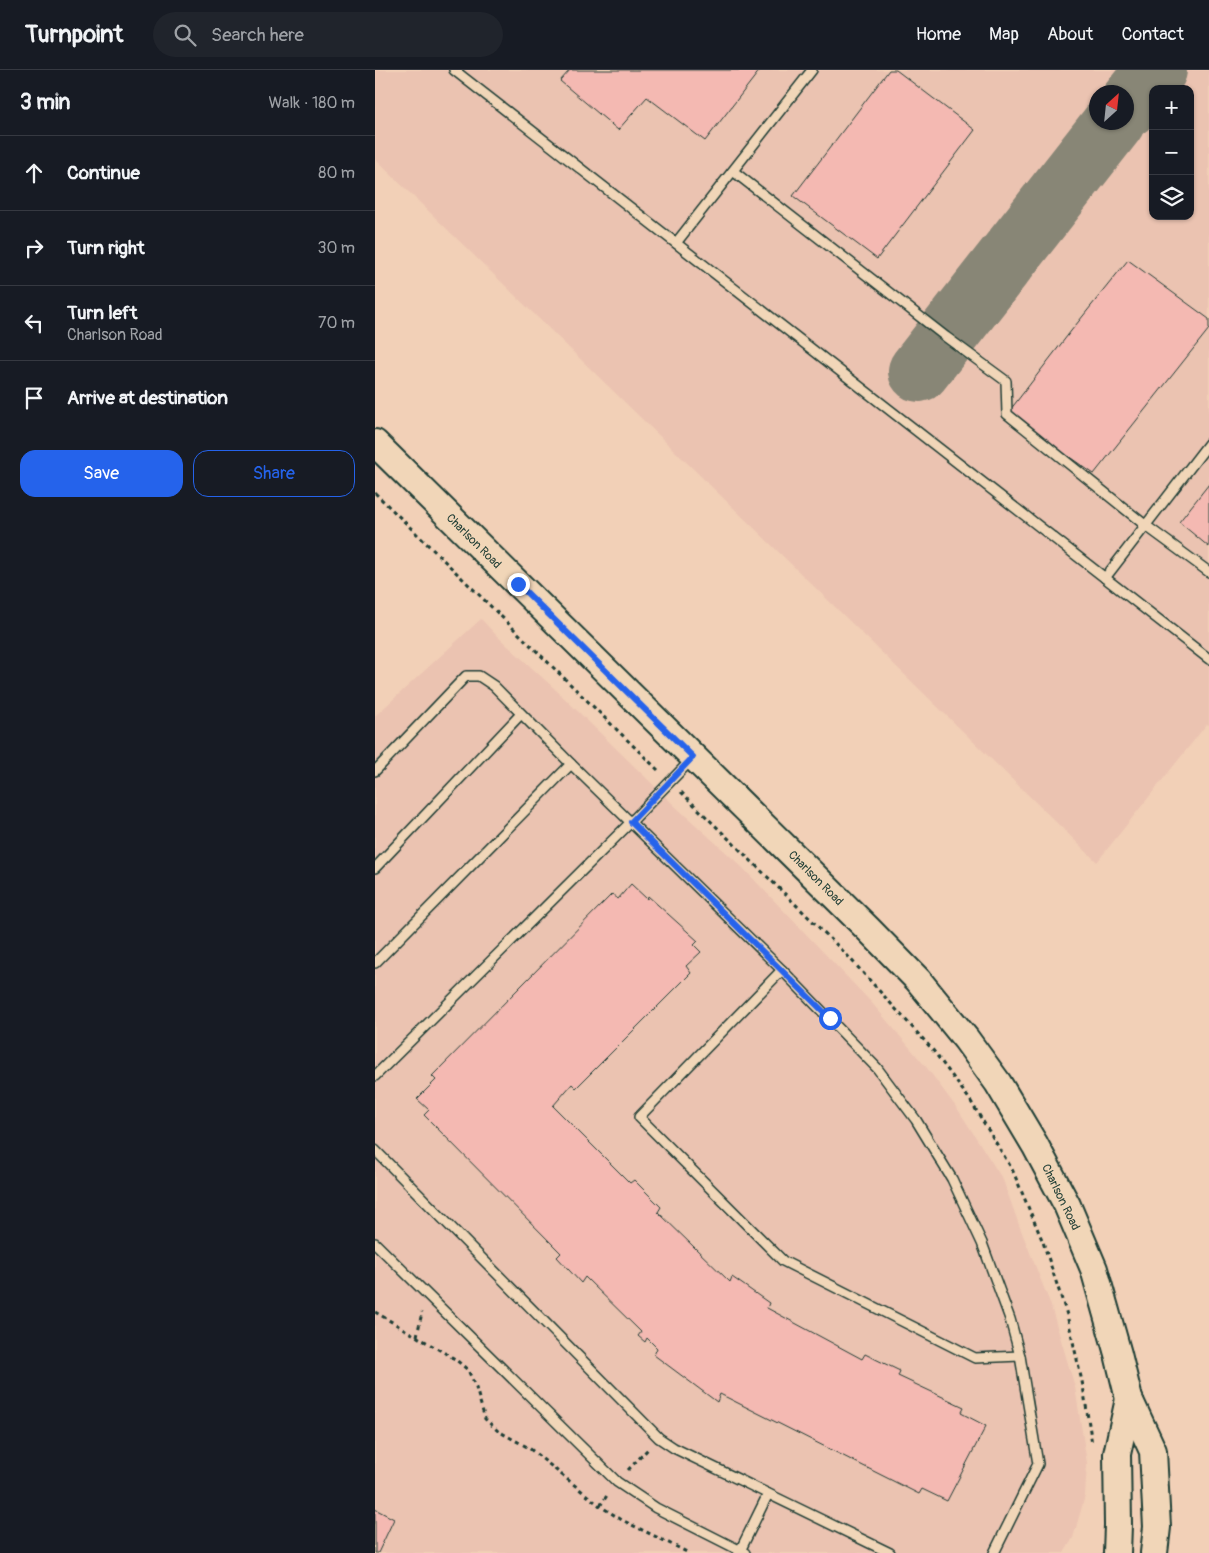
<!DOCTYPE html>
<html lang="en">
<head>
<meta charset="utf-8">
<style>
	:root { --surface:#171b24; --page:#20242c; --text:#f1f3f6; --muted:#9ea1a6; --line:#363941; --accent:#2563eb }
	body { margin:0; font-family:Pangolin,sans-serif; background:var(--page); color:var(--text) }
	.controls { position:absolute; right:15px; top:15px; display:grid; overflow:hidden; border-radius:10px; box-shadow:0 1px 4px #0004 }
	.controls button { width:45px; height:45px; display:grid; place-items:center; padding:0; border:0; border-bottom:1px solid var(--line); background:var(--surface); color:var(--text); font:25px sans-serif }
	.compass { position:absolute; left:714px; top:15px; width:45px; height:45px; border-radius:50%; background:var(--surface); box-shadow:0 1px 4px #0004; rotate:27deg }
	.stop { position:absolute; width:15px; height:15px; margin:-11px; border:4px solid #2563eb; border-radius:50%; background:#fff }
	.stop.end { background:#2563eb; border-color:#fff; box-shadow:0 1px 5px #0008 }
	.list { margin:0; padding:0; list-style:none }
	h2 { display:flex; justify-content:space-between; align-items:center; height:65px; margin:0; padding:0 20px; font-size:21px }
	h2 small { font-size:16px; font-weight:400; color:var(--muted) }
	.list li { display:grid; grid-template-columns:32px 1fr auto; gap:15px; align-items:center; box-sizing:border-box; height:75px; padding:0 20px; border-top:1px solid var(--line) }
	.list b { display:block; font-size:19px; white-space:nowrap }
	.list p { margin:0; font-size:16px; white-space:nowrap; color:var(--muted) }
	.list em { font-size:16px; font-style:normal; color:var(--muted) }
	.actions { display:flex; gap:10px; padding:15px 20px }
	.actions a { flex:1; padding:11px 0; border:1px solid var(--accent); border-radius:15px; text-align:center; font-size:18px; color:var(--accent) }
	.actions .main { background:var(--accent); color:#fff }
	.icon { flex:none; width:28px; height:28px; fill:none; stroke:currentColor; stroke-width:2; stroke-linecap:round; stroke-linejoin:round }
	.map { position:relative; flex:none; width:834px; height:1483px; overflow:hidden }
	header { display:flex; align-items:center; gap:30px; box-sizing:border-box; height:70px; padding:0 25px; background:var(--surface); border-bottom:1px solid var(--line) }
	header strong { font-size:24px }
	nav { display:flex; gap:28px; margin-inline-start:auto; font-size:18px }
	.search { width:350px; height:45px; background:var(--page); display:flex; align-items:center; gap:12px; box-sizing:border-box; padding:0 18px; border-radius:28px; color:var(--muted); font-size:19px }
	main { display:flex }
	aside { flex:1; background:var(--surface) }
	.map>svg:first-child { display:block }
	.built { fill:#ebc3b1; fill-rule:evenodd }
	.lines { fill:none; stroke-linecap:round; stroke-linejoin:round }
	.taxiway { stroke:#888676; stroke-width:62 }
	.building { fill:#f4b9b2; stroke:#1f3d34 }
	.lane-casing { stroke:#1f3d34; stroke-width:12 }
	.secondary-casing { stroke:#1f3d34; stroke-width:30 }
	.path { stroke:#1f3d34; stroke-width:3; stroke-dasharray:4 4; stroke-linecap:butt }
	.lane { stroke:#f1d6b8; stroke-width:9 }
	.secondary { stroke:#f1d6b8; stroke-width:26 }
	.route { stroke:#2563eb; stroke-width:6 }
	.labels { text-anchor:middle; stroke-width:5; stroke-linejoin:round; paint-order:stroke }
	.street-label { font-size:12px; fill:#1f3d34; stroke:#f1d6b8 }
</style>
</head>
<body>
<header>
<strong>Turnpoint</strong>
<div class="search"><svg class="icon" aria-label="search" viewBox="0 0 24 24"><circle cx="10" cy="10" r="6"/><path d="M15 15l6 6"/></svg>Search here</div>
<nav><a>Home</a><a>Map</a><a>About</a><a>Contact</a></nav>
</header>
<main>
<aside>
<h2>3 min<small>Walk · 180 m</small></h2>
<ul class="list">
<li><svg class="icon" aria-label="ahead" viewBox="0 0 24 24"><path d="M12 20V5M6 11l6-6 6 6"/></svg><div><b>Continue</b></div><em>80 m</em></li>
<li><svg class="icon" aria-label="right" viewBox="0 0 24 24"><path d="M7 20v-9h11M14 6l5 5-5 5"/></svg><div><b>Turn right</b></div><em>30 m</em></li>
<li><svg class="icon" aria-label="left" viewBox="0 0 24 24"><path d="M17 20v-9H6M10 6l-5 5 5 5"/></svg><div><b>Turn left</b><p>Charlson Road</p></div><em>70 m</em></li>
<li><svg class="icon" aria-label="arrive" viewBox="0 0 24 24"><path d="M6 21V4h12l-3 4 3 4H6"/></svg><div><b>Arrive at destination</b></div></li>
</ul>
<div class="actions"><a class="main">Save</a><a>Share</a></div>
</aside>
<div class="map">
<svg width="834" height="1483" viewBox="0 0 834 1483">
	<rect width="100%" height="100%" fill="#f2d0b7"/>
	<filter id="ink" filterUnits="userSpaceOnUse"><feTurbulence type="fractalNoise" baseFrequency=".02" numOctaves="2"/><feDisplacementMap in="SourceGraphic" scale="10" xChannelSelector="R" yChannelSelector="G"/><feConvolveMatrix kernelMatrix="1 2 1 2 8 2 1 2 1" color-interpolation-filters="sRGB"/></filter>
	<g filter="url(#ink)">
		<g class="built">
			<path d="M0 0H834V655L832 654 722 792 0 89ZM778 19H815V146H778ZM722 22H752V52H722Z"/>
			<polygon points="106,549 122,566 181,620 301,737 366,796 496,932 552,998 584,1041 628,1110 644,1155 675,1233 700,1317 712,1393 710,1426 698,1468 689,1483 0,1483 0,646"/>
		</g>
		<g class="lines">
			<g class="taxiway">
				<polyline points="752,37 781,0"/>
				<polyline points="544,301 739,52"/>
			</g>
		</g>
		<g class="building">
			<polygon points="195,0 385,0 330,71 272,27 243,60 185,11"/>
			<polygon points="514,0 521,0 600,60 502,189 418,126"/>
			<polygon points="753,190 834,249 834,259 719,404 632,344 696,261"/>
			<polygon points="834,414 834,477 804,452"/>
			<polygon points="256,814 272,829 273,826 323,871 319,875 326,882 311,896 316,903 201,1018 197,1014 178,1036 255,1113 259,1110 286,1137 283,1142 355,1212 357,1207 394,1233 392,1238 487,1289 490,1284 525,1301 523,1306 589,1337 586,1343 611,1356 572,1431 547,1419 544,1424 345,1324 342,1332 279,1285 282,1278 272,1268 270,1272 263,1266 266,1262 210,1207 206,1213 182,1187 186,1183 49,1045 54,1040 42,1029 61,1010 57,1006 237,824 243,829"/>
			<polygon points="0,1439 19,1449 3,1483 0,1483"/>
		</g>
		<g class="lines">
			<defs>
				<g id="lane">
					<polyline points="79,0 834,589"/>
					<polyline points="358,101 571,267 631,311 632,344 770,455 834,502"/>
					<polyline points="301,173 437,0"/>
					<polyline points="730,508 834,373"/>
					<polyline points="196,694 407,900 502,998 541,1050 577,1109 607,1173 635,1249 645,1286 663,1394 619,1483"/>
					<polyline points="0,701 91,606 104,606 119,616 196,694 0,893"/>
					<polyline points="0,798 146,644"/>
					<polyline points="407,900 264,1047 408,1191 600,1288 645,1286"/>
					<polyline points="0,1006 256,752 317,689"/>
					<polyline points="0,1080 284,1368 299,1378 515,1483"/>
					<polyline points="0,1173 242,1412 281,1438 370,1483"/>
					<polyline points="364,1483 393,1424"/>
				</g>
				<g id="secondary">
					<polyline points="0,373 493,859 543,910 591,969 623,1013 660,1075 692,1135 719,1199 743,1284 754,1329 778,1381 782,1457 779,1483"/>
					<polyline points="742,1483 743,1455 742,1384 754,1329"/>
				</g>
			</defs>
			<use href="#lane" class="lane-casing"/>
			<use href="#secondary" class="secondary-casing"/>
			<g class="path">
				<polyline points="0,423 283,700"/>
				<polyline points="306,722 470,883 557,979 595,1030 637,1099 668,1172 692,1245 708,1316 717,1374"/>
				<polyline points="0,1242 80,1289 93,1300 101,1318 110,1349 123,1361 154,1378 225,1436 247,1450 314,1483"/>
				<polyline points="42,1266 47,1242"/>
				<polyline points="253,1400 273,1379"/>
				<polyline points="225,1436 233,1424"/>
			</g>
			<use href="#lane" class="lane"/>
			<use href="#secondary" class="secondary"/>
		</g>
	</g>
	<g class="lines" filter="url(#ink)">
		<polyline class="route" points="143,514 318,687 256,752 455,948"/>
	</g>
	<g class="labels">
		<g class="street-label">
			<text transform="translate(99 471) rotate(45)" y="4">Charlson Road</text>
			<text transform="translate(441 808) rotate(45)" y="4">Charlson Road</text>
			<text transform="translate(686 1127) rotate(64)" y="4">Charlson Road</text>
		</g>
	</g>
</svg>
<div class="controls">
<button>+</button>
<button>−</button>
<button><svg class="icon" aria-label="layers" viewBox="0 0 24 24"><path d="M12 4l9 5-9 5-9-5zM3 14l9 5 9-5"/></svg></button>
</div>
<svg class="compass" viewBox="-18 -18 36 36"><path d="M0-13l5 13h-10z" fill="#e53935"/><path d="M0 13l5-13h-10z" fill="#9ea1a6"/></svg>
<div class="stop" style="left:455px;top:948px"></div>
<div class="stop end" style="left:143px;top:514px"></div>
</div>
</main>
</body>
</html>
